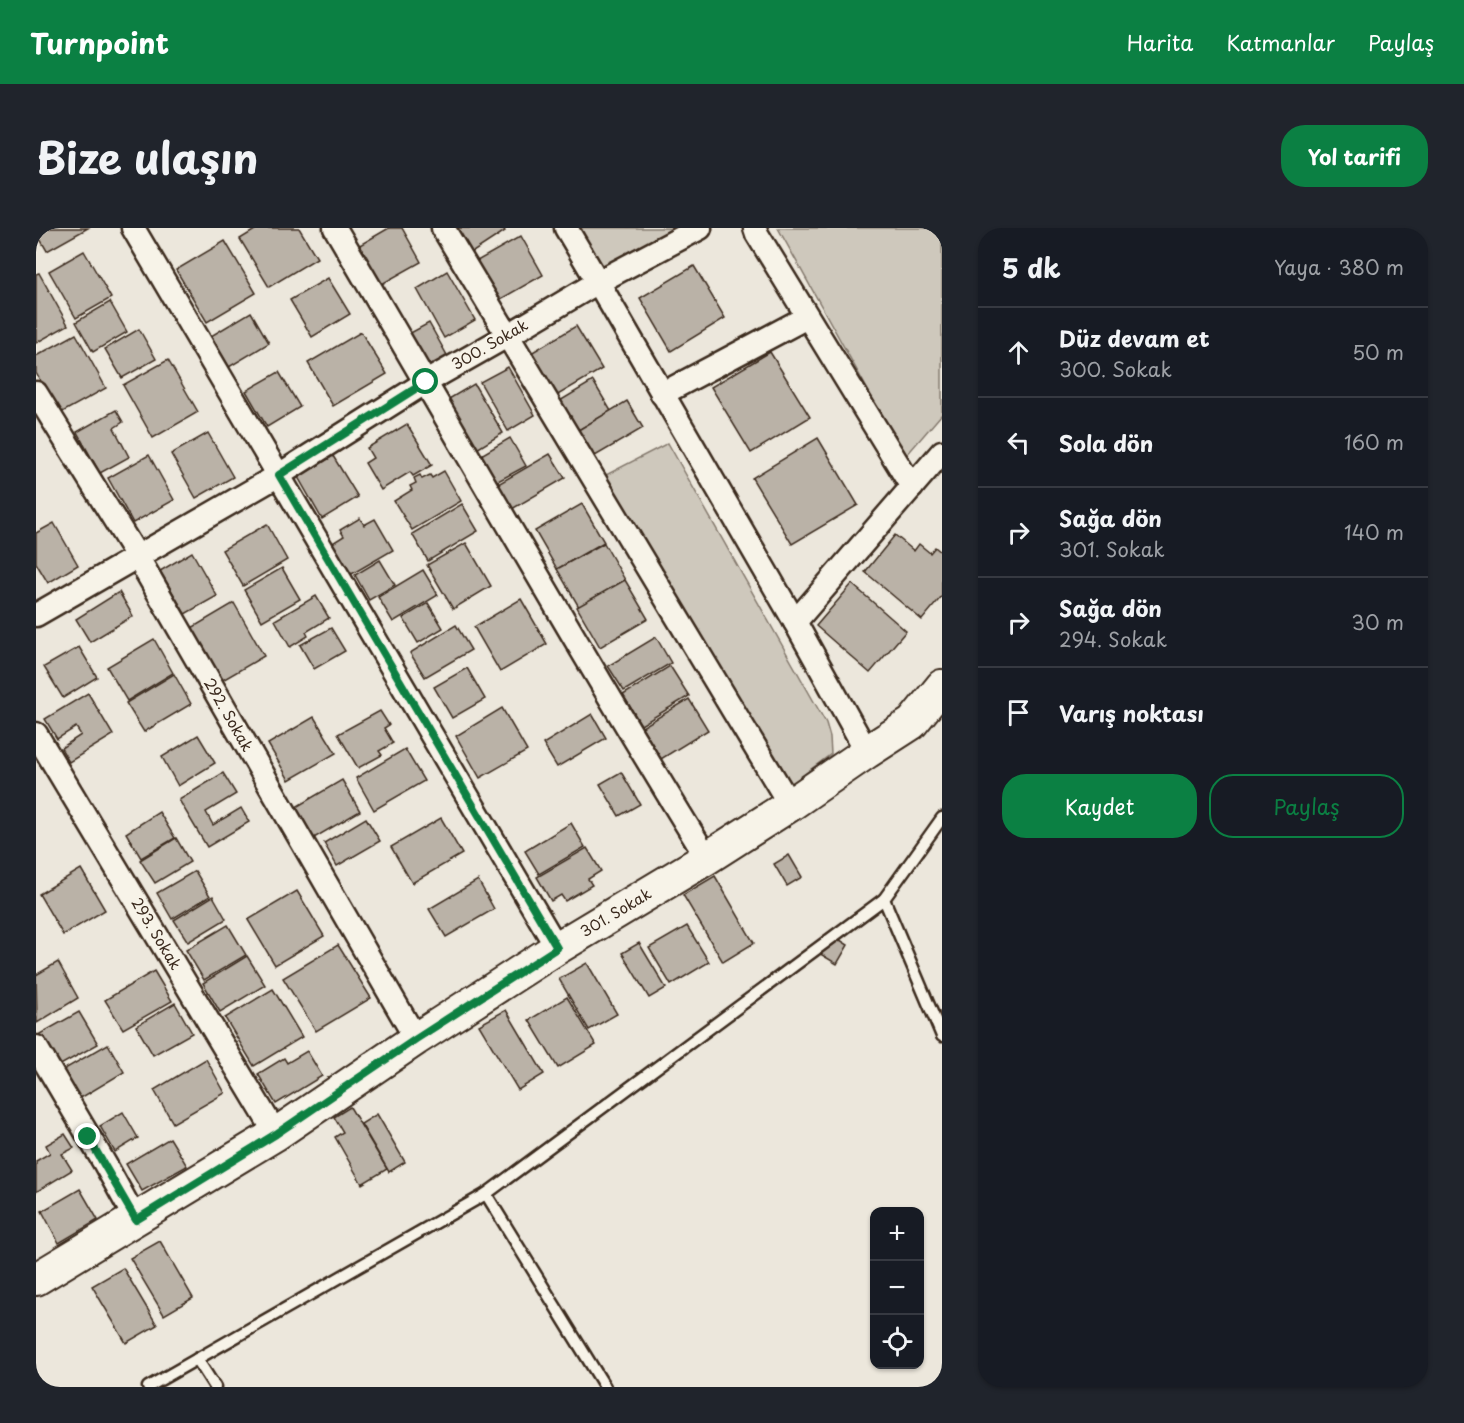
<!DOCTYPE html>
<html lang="tr">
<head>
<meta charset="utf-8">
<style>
	:root { --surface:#171b24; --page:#20242c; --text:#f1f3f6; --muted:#9ea1a6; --line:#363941; --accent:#0b8043 }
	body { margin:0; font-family:"Playpen Sans",sans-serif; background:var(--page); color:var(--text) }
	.controls { position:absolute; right:18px; bottom:18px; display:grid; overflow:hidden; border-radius:12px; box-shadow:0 2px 4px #0004 }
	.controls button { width:54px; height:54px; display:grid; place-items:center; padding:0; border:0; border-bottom:2px solid var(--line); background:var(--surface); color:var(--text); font:30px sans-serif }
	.stop { position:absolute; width:18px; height:18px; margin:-14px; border:4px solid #0b8043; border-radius:50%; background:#fff }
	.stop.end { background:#0b8043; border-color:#fff; box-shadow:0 2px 6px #0008 }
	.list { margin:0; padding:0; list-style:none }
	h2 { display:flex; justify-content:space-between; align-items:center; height:78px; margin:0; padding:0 24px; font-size:26px }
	h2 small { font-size:20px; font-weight:400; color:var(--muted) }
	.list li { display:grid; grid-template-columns:39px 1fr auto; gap:18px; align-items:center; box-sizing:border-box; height:90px; padding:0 24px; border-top:2px solid var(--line) }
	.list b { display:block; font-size:22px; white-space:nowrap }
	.list p { margin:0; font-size:20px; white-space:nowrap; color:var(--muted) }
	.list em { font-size:20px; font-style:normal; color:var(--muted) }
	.actions { display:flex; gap:12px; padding:18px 24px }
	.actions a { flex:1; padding:14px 0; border:2px solid var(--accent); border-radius:24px; text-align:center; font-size:21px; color:var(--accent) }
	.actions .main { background:var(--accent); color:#fff }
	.icon { flex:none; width:33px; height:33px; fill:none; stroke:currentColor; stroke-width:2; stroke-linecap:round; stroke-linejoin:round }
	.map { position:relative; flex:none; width:906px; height:1159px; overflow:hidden; border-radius:24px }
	header { display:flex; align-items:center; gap:36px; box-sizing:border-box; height:84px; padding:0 30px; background:var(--accent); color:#fff }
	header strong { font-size:28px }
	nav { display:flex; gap:33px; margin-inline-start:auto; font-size:21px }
	.intro { display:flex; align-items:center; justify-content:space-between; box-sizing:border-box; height:144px; padding:0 36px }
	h1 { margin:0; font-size:42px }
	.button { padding:15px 27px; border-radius:24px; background:var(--accent); color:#fff; font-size:21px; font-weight:700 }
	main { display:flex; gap:36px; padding:0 36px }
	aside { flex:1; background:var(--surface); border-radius:24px; box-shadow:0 2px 4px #0004 }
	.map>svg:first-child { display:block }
	.green { fill:#cec8bc; stroke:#84796d; stroke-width:1.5 }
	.building { fill:#bab2a7; stroke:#3b2a1e; stroke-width:1.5 }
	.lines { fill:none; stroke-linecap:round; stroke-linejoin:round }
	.lane-casing { stroke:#3b2a1e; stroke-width:15 }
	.street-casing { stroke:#3b2a1e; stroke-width:27 }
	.secondary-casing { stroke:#3b2a1e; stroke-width:36 }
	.lane { stroke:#f7f3e8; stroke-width:10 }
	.street { stroke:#f7f3e8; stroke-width:22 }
	.secondary { stroke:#f7f3e8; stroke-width:32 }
	.route { stroke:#0b8043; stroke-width:8 }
	.labels { text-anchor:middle; stroke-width:5; stroke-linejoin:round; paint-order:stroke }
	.street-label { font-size:15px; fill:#3b2a1e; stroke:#f7f3e8 }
</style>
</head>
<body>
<header>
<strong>Turnpoint</strong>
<nav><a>Harita</a><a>Katmanlar</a><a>Paylaş</a></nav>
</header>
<div class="intro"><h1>Bize ulaşın</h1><a class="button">Yol tarifi</a></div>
<main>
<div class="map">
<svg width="906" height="1159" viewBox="0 0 906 1159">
	<rect width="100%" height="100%" fill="#ece7dc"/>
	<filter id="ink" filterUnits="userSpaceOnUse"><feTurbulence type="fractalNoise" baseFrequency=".0167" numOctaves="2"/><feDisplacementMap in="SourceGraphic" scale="12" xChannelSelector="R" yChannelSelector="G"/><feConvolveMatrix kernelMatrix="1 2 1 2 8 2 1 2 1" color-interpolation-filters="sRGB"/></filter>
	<g filter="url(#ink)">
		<g class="green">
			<polygon points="540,0 637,0 565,46"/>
			<polygon points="742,0 906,0 906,186 869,229"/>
			<polygon points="632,215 790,495 794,509 795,526 754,557 568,248"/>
		</g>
		<g class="building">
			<polygon points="0,0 52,0 11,23 0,4"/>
			<polygon points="222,0 263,0 281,30 233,59 204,11"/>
			<polygon points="353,0 366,0 385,34 344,57 322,18"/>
			<polygon points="418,0 467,0 469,3 434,26"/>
			<polygon points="485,8 507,47 463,72 441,33"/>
			<polygon points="189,13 220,65 171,94 140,42"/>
			<polygon points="48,23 75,70 40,90 13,43"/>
			<polygon points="658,38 689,90 635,123 604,70"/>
			<polygon points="411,43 439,92 408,110 381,61"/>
			<polygon points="3,45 32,97 0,115 0,46"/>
			<polygon points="292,50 314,86 276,109 254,72"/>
			<polygon points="74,74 91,104 57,124 40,94"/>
			<polygon points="215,84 233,115 193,139 175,108"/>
			<polygon points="393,95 412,129 386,143 367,109"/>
			<polygon points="540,98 566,141 515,171 490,128"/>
			<polygon points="103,101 120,131 86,150 69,121"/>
			<polygon points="325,104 351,146 297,178 272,135"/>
			<polygon points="40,106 70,160 23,186 0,145 0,128"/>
			<polygon points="734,124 774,189 715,225 675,159"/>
			<polygon points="132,132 162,184 117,210 87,157"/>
			<polygon points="472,139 499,187 472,203 444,154"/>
			<polygon points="243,144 264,179 231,199 210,163"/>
			<polygon points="557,153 575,183 539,204 522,174"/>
			<polygon points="438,156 467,205 436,224 406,175"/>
			<polygon points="591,173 607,200 554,231 539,204"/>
			<polygon points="80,182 87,194 78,200 93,229 64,245 41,204"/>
			<polygon points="371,196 396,237 377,248 374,244 345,262 329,235 337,230 331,220"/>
			<polygon points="172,205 197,249 160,270 135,226"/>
			<polygon points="474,210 490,238 460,254 445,227"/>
			<polygon points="782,210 822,277 756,316 716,250"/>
			<polygon points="514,226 529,250 476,281 462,256"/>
			<polygon points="113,227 138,272 97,295 72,250"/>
			<polygon points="297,228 322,269 286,291 262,249"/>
			<polygon points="408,243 425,273 376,302 358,273 376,262 374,258 380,255 378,250 384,247 386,251 394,247 396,250"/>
			<polygon points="426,276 442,303 392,333 376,306"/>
			<polygon points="546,276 568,314 521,341 499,303"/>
			<polygon points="324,290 328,297 339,291 357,322 314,347 295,316 308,308 304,302"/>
			<polygon points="18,295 42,337 12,355 0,335 0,305"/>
			<polygon points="231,296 251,332 207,358 186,322"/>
			<polygon points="859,307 878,323 883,316 894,325 899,319 906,325 906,368 886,392 829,344"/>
			<polygon points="430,315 455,358 417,381 391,337"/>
			<polygon points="568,315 589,352 543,379 521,341"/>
			<polygon points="156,324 181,368 149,386 124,343"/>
			<polygon points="344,332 359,357 333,372 319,347"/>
			<polygon points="246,340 264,371 226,393 208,362"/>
			<polygon points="387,342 402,367 357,394 342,369"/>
			<polygon points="589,352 612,391 564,419 541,379"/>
			<polygon points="816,356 870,403 834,445 780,398"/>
			<polygon points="83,364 97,388 54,414 40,391"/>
			<polygon points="280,368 293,390 270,404 272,408 254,419 239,392"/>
			<polygon points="485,371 511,416 464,444 438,399"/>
			<polygon points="198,375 228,428 185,453 154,401"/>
			<polygon points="392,375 407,400 382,415 367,390"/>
			<polygon points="420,397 435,422 389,449 374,425"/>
			<polygon points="295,400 309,423 278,441 264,417"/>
			<polygon points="620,409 635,435 588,463 572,438"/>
			<polygon points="118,411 137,445 91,473 71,439"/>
			<polygon points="43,419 61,449 27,470 8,439"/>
			<polygon points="634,438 653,468 605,497 587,467"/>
			<polygon points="431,440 449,471 416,490 398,459"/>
			<polygon points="138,446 155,476 108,504 90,475"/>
			<polygon points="52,465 77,507 33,534 25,520 45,507 40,499 21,511 9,491"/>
			<polygon points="653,471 672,502 625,531 606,499"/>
			<polygon points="466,480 491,523 444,550 420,508"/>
			<polygon points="344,483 353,497 348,500 357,515 343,523 346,527 322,540 302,506"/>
			<polygon points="556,486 570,510 521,539 507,516"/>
			<polygon points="278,489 300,525 253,552 232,516"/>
			<polygon points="162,507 179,535 142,558 126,529"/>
			<polygon points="369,521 388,553 338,582 320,550"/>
			<polygon points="585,544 604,576 583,588 564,556"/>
			<polygon points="187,545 200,566 170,584 177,597 205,580 213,594 171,619 143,572"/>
			<polygon points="306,552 324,583 278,610 260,579"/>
			<polygon points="123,584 139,610 105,630 90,605"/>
			<polygon points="330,590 344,613 301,638 288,615"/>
			<polygon points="405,590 426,626 376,655 355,619"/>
			<polygon points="535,595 549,619 503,646 489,623"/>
			<polygon points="140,610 154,634 119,655 104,632"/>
			<polygon points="551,620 565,643 552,651 556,657 529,673 525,667 515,673 501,649"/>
			<polygon points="753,627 766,649 751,658 738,636"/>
			<polygon points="45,641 69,682 27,707 3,666"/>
			<polygon points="159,643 174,668 136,691 121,665"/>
			<polygon points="679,648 718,715 687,734 647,667"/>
			<polygon points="442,652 458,681 410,709 393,681"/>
			<polygon points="261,663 288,708 239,737 212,692"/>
			<polygon points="177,668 190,691 152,714 138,692"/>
			<polygon points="192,697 210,727 168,752 150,722"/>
			<polygon points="651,698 673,734 635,757 613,720"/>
			<polygon points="793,705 812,717 801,736 781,724"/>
			<polygon points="603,715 630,760 613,770 586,725"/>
			<polygon points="302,717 335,770 280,803 247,750"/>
			<polygon points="211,728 229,757 184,784 167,755"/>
			<polygon points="22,734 42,770 1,795 0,747"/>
			<polygon points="551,735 581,786 553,802 523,751"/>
			<polygon points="118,743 136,773 87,801 69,772"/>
			<polygon points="237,761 266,809 218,838 189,790"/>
			<polygon points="531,769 560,817 522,840 493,792"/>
			<polygon points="139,775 156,805 117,827 100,798"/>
			<polygon points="470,782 508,846 482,862 443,797"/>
			<polygon points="43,784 62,816 21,839 2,807"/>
			<polygon points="72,816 88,844 43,871 27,842"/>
			<polygon points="271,823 286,848 240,876 222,846 248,830 251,835"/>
			<polygon points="170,831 189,865 137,895 118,862"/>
			<polygon points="314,879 351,941 326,956 299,909 307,904 298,889"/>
			<polygon points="87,884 102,910 79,924 64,898"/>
			<polygon points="341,886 369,934 353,944 325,896"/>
			<polygon points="29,906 38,920 26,926 36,942 0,964 0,933 14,925 10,917"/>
			<polygon points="134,910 151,938 106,963 90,936"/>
			<polygon points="44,961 62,992 23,1015 6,983"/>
			<polygon points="124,1013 157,1070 128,1087 94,1030"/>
			<polygon points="87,1040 121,1097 90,1115 56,1058"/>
		</g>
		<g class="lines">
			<defs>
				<g id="lane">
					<polyline points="906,590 848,671 906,808"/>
					<polyline points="450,966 569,1159"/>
					<polyline points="161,1131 179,1159"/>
					<polyline points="112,1159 450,966 848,671"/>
				</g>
				<g id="street">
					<polyline points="97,0 521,720"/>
					<path d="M299 0C423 210 543 423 671 630"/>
					<polyline points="407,0 754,577"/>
					<polyline points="530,0 562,54 759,394 831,524"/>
					<polyline points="719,0 721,6 876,259"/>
					<polyline points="0,165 101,328 380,811"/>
					<polyline points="626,166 771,89"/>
					<polyline points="0,387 243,247 390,154 471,108 562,54 664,0"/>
					<polyline points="759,394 906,224"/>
					<polyline points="0,506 240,906"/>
					<polyline points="0,819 69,936 100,992"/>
				</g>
				<polyline id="secondary" points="0,1051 240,906 380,811 521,720 671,630 754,577 831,524 876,495 906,458"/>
			</defs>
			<use href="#lane" class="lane-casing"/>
			<use href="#street" class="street-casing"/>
			<use href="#secondary" class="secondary-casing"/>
			<use href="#lane" class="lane"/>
			<use href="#street" class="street"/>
			<use href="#secondary" class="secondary"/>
		</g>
	</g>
	<g class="lines" filter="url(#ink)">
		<polyline class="route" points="52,909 100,992 240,906 380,811 521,720 243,247 390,154"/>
	</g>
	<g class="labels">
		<g class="street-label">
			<text transform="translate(454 117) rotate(-30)" y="5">300. Sokak</text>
			<text transform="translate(192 487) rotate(60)" y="5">292. Sokak</text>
			<text transform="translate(580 685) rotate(-31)" y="5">301. Sokak</text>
			<text transform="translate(120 706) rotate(59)" y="5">293. Sokak</text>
		</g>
	</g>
</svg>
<div class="controls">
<button>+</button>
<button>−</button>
<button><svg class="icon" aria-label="locate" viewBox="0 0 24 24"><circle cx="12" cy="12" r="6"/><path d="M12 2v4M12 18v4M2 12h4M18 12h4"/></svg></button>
</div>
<div class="stop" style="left:390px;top:154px"></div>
<div class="stop end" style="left:52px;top:909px"></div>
</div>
<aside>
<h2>5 dk<small>Yaya · 380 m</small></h2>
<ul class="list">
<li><svg class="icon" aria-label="ahead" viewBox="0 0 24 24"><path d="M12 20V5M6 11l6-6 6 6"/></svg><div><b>Düz devam et</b><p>300. Sokak</p></div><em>50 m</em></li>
<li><svg class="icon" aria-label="left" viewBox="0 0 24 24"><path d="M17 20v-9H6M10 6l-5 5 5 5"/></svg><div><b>Sola dön</b></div><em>160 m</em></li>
<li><svg class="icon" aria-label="right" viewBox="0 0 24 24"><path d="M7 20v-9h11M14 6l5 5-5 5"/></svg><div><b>Sağa dön</b><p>301. Sokak</p></div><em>140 m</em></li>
<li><svg class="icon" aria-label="right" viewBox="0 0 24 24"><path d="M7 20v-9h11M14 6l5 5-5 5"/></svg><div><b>Sağa dön</b><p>294. Sokak</p></div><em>30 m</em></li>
<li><svg class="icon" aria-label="arrive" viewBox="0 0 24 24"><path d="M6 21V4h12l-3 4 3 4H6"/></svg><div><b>Varış noktası</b></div></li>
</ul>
<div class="actions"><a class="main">Kaydet</a><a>Paylaş</a></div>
</aside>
</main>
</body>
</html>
